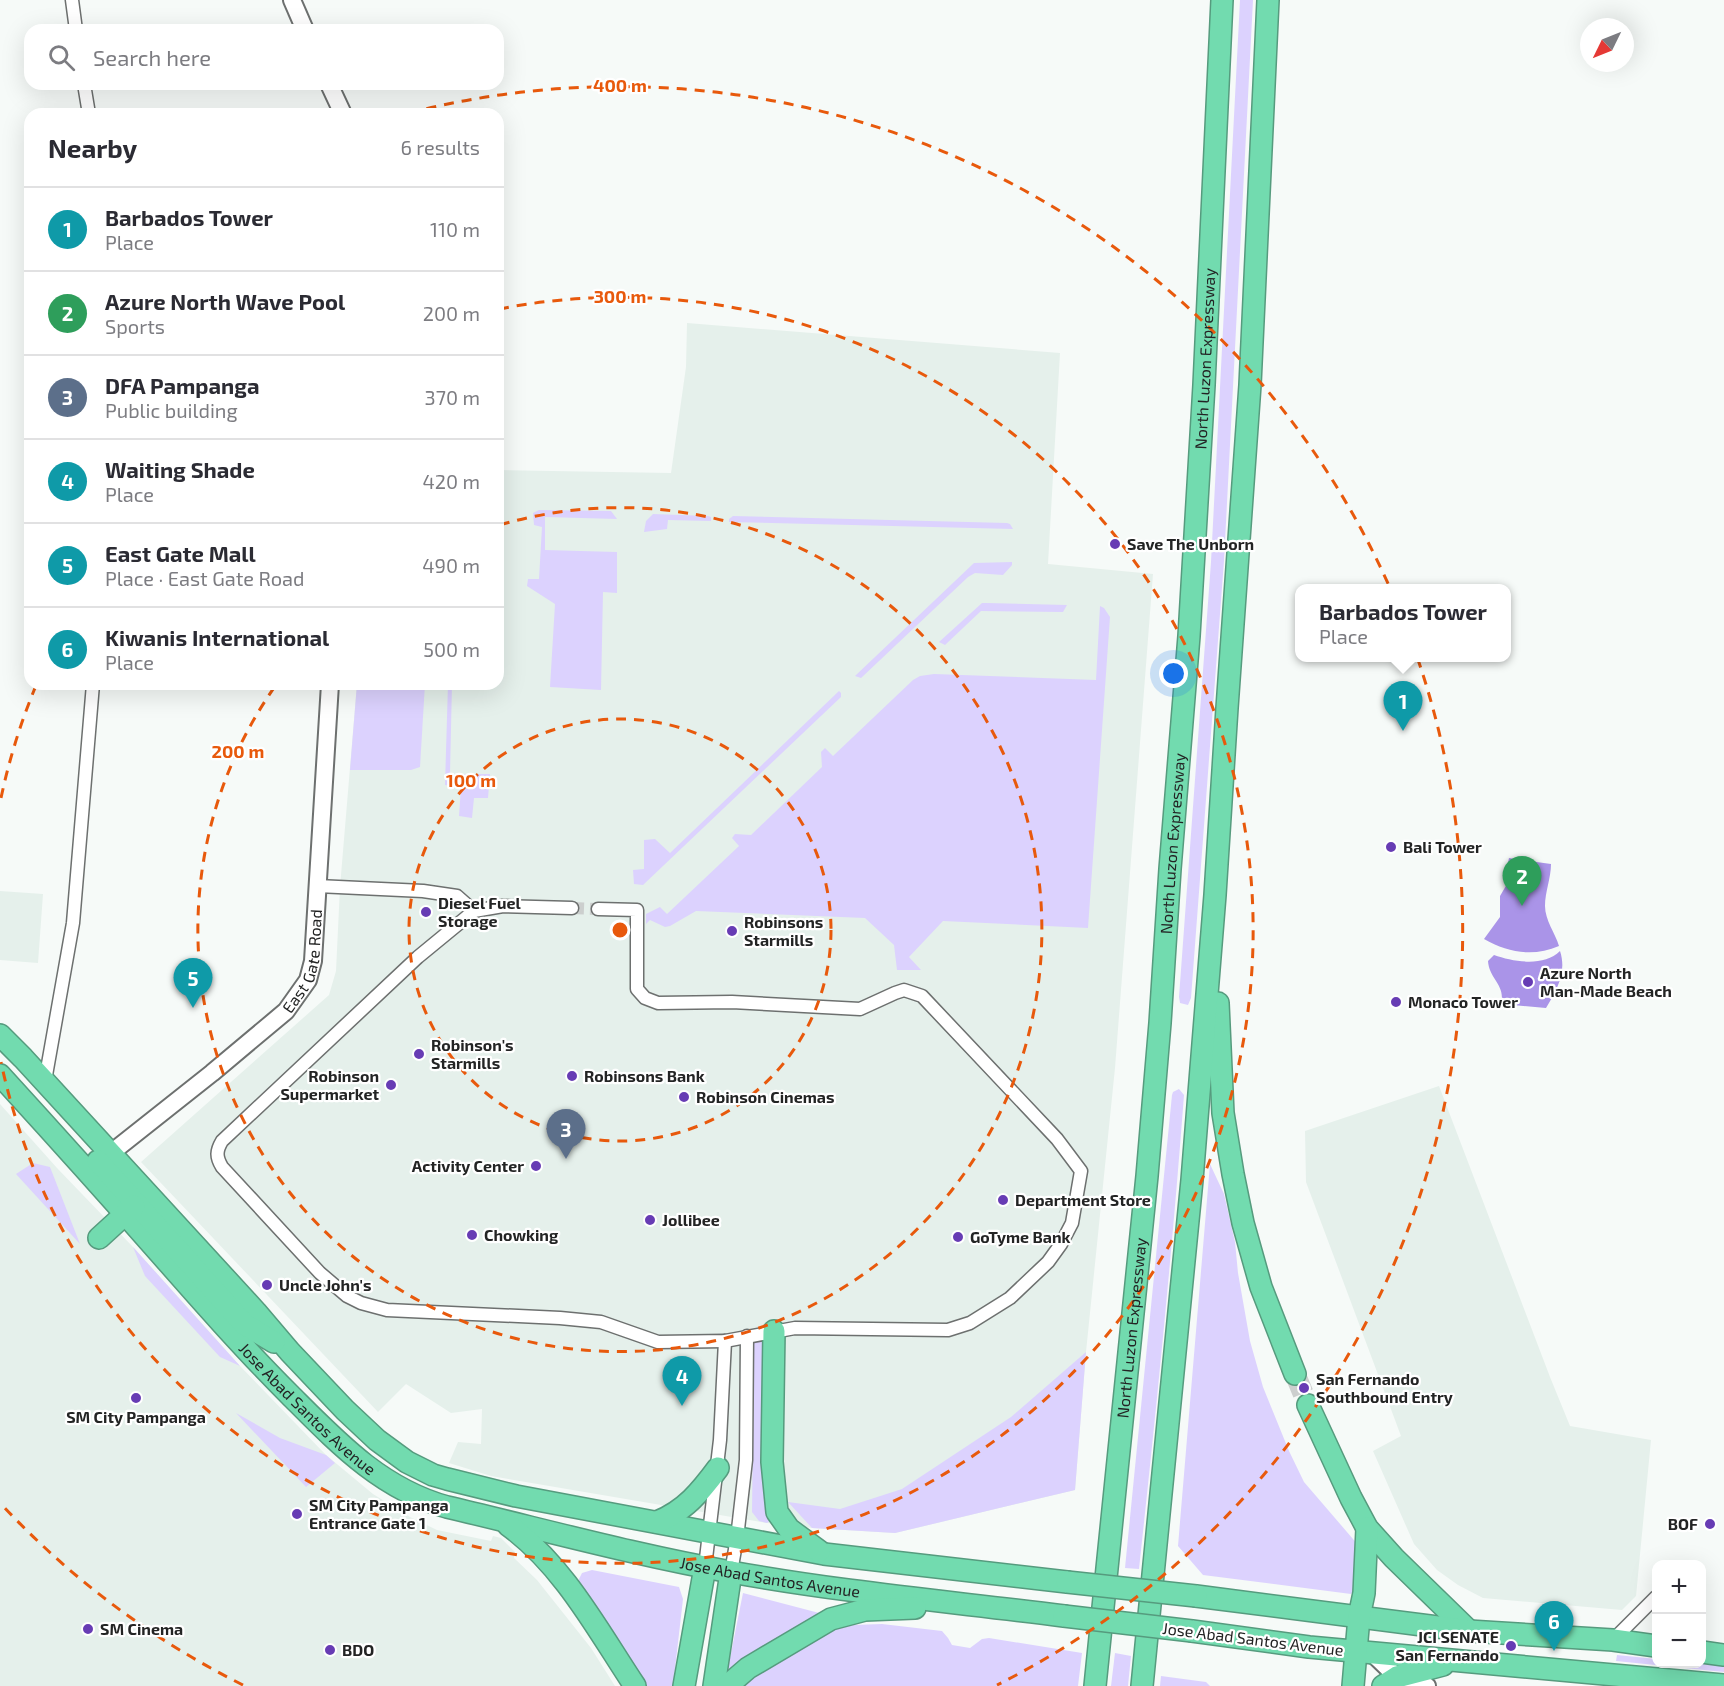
<!DOCTYPE html>
<html lang="en">
<head>
<meta charset="utf-8">
<style>
	:root { --surface:#fff; --page:#f2f2f3; --text:#2b2b33; --muted:#7c7c81; --line:#e1e1e2; --accent:#673cb4 }
	body { margin:0; font-family:"Exo 2",sans-serif; background:var(--page); color:var(--text) }
	.controls { position:absolute; right:18px; bottom:18px; display:grid; overflow:hidden; border-radius:12px; box-shadow:0 6px 24px #0002 }
	.controls button { width:54px; height:54px; display:grid; place-items:center; padding:0; border:0; border-bottom:2px solid var(--line); background:var(--surface); color:var(--text); font:30px sans-serif }
	.compass { position:absolute; left:1580px; top:18px; width:54px; height:54px; border-radius:50%; background:var(--surface); box-shadow:0 6px 24px #0002; rotate:227deg }
	.you { position:absolute; left:1174px; top:674px; width:21px; height:21px; margin:-15px; border:4px solid #fff; border-radius:50%; background:#1a73e8; box-shadow:0 0 0 9px #1a73e833 }
	.badge { display:grid; place-items:center; width:39px; height:39px; border-radius:50%; background:var(--accent); color:#fff; font-size:20px; font-weight:700 }
	.pin { position:absolute; translate:-50% -50px; filter:drop-shadow(0 2px 3px #0008) }
	.pin::after { content:''; position:absolute; top:32px; width:21px; height:18px; background:inherit; clip-path:polygon(0 0,100% 0,50% 100%) }
	.popup { position:absolute; left:1295px; top:584px; width:216px; height:78px; box-sizing:border-box; display:grid; place-content:center; border-radius:12px; background:var(--surface); filter:drop-shadow(0 2px 4px #0005); font-size:20px; white-space:nowrap; color:var(--muted) }
	.popup b { font-size:22px; color:var(--text) }
	.popup::after { content:''; position:absolute; left:50%; top:100%; margin-left:-12px; border:12px solid transparent; border-top-color:var(--surface) }
	.list { margin:0; padding:0; list-style:none }
	h2 { display:flex; justify-content:space-between; align-items:center; height:78px; margin:0; padding:0 24px; font-size:26px }
	h2 small { font-size:20px; font-weight:400; color:var(--muted) }
	.list li { display:grid; grid-template-columns:39px 1fr auto; gap:18px; align-items:center; box-sizing:border-box; height:84px; padding:0 24px; border-top:2px solid var(--line) }
	.list b { display:block; font-size:22px; white-space:nowrap }
	.list p { margin:0; font-size:20px; white-space:nowrap; color:var(--muted) }
	.list em { font-size:20px; font-style:normal; color:var(--muted) }
	.icon { flex:none; width:33px; height:33px; fill:none; stroke:currentColor; stroke-width:2; stroke-linecap:round; stroke-linejoin:round }
	.map { position:relative; flex:none; width:1724px; height:1686px; overflow:hidden }
	.search { position:absolute; background:var(--surface); box-shadow:0 6px 24px #0002; left:24px; top:24px; width:480px; height:66px; display:flex; align-items:center; gap:15px; box-sizing:border-box; padding:0 21px; border-radius:18px; color:var(--muted); font-size:22px }
	.panel { position:absolute; background:var(--surface); box-shadow:0 6px 24px #0002; left:24px; top:108px; width:480px; height:582px; border-radius:18px }
	.map>svg:first-child { display:block }
	.built { fill:#e5f0eb }
	.green { fill:#dcd2fe }
	.water { fill:#aa94e8 }
	.lines { fill:none; stroke-linecap:round; stroke-linejoin:round }
	.street-tunnel { stroke:#cccfce; stroke-width:12; stroke-dasharray:12 6; stroke-linecap:butt }
	.highway-tunnel { stroke:#cccfce; stroke-width:21; stroke-dasharray:21 10; stroke-linecap:butt }
	.street-casing { stroke:#6d706f; stroke-width:15 }
	.secondary-casing { stroke:#6d706f; stroke-width:20 }
	.highway-casing { stroke:#569b7e; stroke-width:24 }
	.street { stroke:#fff; stroke-width:12 }
	.secondary { stroke:#fff; stroke-width:16 }
	.highway { stroke:#72dbaf; stroke-width:21 }
	.highway-bridge-casing { stroke:#569b7e; stroke-width:24; stroke-linecap:butt }
	.highway-bridge { stroke:#72dbaf; stroke-width:21 }
	.ring { fill:none; stroke:#e8590c; stroke-width:3; stroke-dasharray:10 8 }
	.poi-dot { fill:#673cb4; stroke:#fff; stroke-width:2 }
	.labels { text-anchor:middle; stroke-width:4.5; stroke-linejoin:round; paint-order:stroke }
	.street-label { font-size:16px; fill:#232424; stroke:#fff }
	.poi-label { font-size:16px; font-weight:bold; fill:#232424; stroke:#fff; text-anchor:start }
	.centre { fill:#e8590c; stroke:#fff; stroke-width:3 }
	.ring-label { font-size:18px; text-anchor:middle; font-weight:bold; fill:#e8590c; stroke:#fff; stroke-width:4.5; stroke-linejoin:round; paint-order:stroke }
</style>
</head>
<body>
<div class="map">
<svg width="1724" height="1686" viewBox="0 0 1724 1686">
	<rect width="100%" height="100%" fill="#f6faf8"/>
	<g class="built">
		<polygon points="687,323 1060,353 1048,564 1153,574 1115,1068 1086,1352 1075,1490 895,1533 812,1528 767,1523 491,1476 449,1463 458,1442 481,1444 482,1409 451,1413 406,1384 378,1412 141,1162 329,995 336,971 340,887 357,684 498,684 498,470 671,473 686,367"/>
		<polygon points="0,891 43,894 38,963 0,960"/>
		<polygon points="1439,1086 1550,1377 1570,1426 1651,1440 1636,1596 1622,1610 1483,1598 1458,1585 1437,1570 1414,1544 1373,1451 1401,1436 1306,1182 1305,1131"/>
		<polygon points="0,1104 57,1168 133,1247 240,1366 326,1455 373,1494 410,1517 437,1530 491,1541 493,1536 501,1538 515,1552 514,1558 537,1580 591,1648 615,1686 0,1686"/>
	</g>
	<g class="green">
		<polygon points="1240,0 1253,0 1224,561 1191,998 1188,1005 1180,1003 1179,997 1211,562"/>
		<polygon points="539,510 611,511 617,519 545,517 545,550 617,552 617,593 603,592 601,690 550,687 555,604 527,586 528,579 539,579 542,527 534,525 533,513"/>
		<polygon points="653,514 708,516 711,517 711,521 668,520 667,529 644,532 646,521"/>
		<polygon points="733,516 1007,523 1010,524 1013,529 729,522 729,519"/>
		<polygon points="1012,562 1012,565 1003,575 975,573 968,577 861,678 855,676 974,563"/>
		<polygon points="982,603 986,603 1067,605 1063,612 981,611 945,645 939,642"/>
		<polygon points="1100,606 1104,608 1110,617 1088,928 943,921 909,957 921,970 897,970 894,945 865,918 696,911 670,926 665,927 650,920 646,924 646,914 660,907 667,914 739,846 732,838 735,834 751,835 822,767 821,752 825,748 833,756 913,680 920,676 934,674 1096,680"/>
		<polygon points="357,684 425,684 420,767 411,770 350,770"/>
		<polygon points="448,684 452,684 450,774 490,774 488,798 474,798 472,818 459,816 461,787 445,785"/>
		<polygon points="839,691 841,693 841,697 643,885 634,884 633,870 644,869 644,840 655,839 670,853"/>
		<path d="M1179 1089 1184 1095C1172 1254 1156 1412 1139 1569L1125 1568 1172 1095 1173 1092Z"/>
		<polygon points="33,1163 50,1167 80,1244 16,1174"/>
		<polygon points="1210,1164 1224,1194 1235,1242 1238,1273 1250,1341 1263,1387 1289,1451 1304,1482 1359,1546 1357,1586 1351,1594 1203,1575 1178,1546"/>
		<polygon points="133,1247 240,1366 220,1357 145,1276"/>
		<polygon points="756,1339 762,1339 764,1344 761,1453 766,1462 771,1520 767,1523 759,1521 752,1512 754,1342"/>
		<polygon points="1086,1352 1075,1490 895,1533 812,1528 788,1502 840,1509 902,1489 1011,1417"/>
		<polygon points="236,1413 280,1438 326,1455 335,1463 306,1487"/>
		<polygon points="592,1570 679,1587 683,1599 673,1686 647,1686 578,1581 582,1573"/>
		<polygon points="743,1593 823,1614 727,1673"/>
		<polygon points="882,1624 942,1631 948,1638 952,1645 970,1648 982,1639 989,1638 1082,1653 1078,1686 739,1686 828,1631 854,1625"/>
		<polygon points="1115,1653 1131,1656 1128,1686 1111,1686"/>
		<polygon points="1617,1655 1656,1659 1656,1664 1702,1663 1724,1666 1724,1672 1616,1661"/>
		<polygon points="1161,1676 1206,1682 1210,1686 1160,1686"/>
	</g>
	<g class="water">
		<path d="M1509 858 1551 864C1551 878 1545 892 1545 906 1545 920 1555 933 1559 946 1534 957 1508 953 1484 939L1500 917V896L1510 879V872L1507 867Z"/>
		<path d="M1560 951C1567 972 1557 990 1546 1008L1501 1004C1506 985 1489 979 1488 961L1494 955C1514 962 1544 967 1560 951Z"/>
	</g>
	<g class="lines">
		<polyline class="street-tunnel" points="572,908 598,909"/>
		<polyline class="highway-tunnel" points="1295,1374 1308,1405"/>
		<defs>
			<g id="street">
				<polyline points="72,0 76,30"/>
				<polyline points="84,84 89,114"/>
				<polyline points="317,886 423,891 457,896 474,911"/>
				<path d="M572 908 503 906 474 911 418 957 222 1141C216 1151 216 1157 222 1167L320 1273 347 1296 361 1303 387 1310 560 1318 601 1322 658 1342 725 1341 795 1328 948 1330 970 1323 1010 1298 1048 1262 1061 1244 1072 1223 1081 1171 1057 1139 922 996 904 990 895 993 860 1009 732 1002 658 1003 645 998 637 989V910L598 909"/>
				<polyline points="45,1081 73,923 93,684"/>
				<polyline points="705,1567 720,1440 725,1341"/>
				<polyline points="731,1572 737,1538 746,1460 747,1336"/>
				<polyline points="1613,1640 1656,1597"/>
			</g>
			<g id="secondary">
				<polyline points="292,0 305,30"/>
				<polyline points="329,84 343,114"/>
				<path id="s1" d="M111 1153 212 1073 286 1011 308 980 313 961 330 684"/>
				<polyline points="1372,1653 1397,1677 1411,1683 1427,1686"/>
			</g>
			<g id="highway">
				<polyline points="1218,1003 1223,1113 1233,1174 1243,1223 1261,1287 1295,1374"/>
				<polyline points="0,1035 23,1058 256,1312 290,1352 345,1410 377,1440 407,1462 433,1475 447,1479 516,1496 824,1554 1067,1582"/>
				<path id="s2" d="M0 1075C53 1133 106 1192 158 1251 201 1300 244 1349 290 1395 337 1442 381 1489 447 1507 541 1529 635 1555 731 1572 841 1592 953 1602 1064 1616"/>
				<polyline points="98,1161 244,1324 274,1342"/>
				<polyline points="99,1238 134,1206"/>
				<polyline points="774,1331 772,1462 777,1512 789,1529 819,1551"/>
				<polyline points="1308,1405 1351,1498 1367,1528 1394,1558 1469,1631"/>
				<path d="M657 1522C685 1511 701 1491 718 1468"/>
				<path d="M508 1525C564 1566 597 1629 635 1686"/>
				<polyline points="1196,1596 1469,1631 1613,1640 1656,1646"/>
				<polyline points="1192,1631 1309,1647 1724,1685"/>
				<polyline points="1702,1652 1724,1655"/>
				<polyline points="684,1686 705,1567"/>
				<polyline points="714,1686 731,1572"/>
				<polyline points="727,1686 748,1668 831,1619 865,1610 915,1608"/>
				<path id="s3" d="M1095 1686 1147 1176 1160 1023 1170 869 1189 636 1204 385 1222 0"/>
				<polyline points="1142,1686 1192,1180 1215,895 1227,708 1250,385 1268,0"/>
				<polyline points="1353,1686 1359,1617 1364,1593 1367,1528"/>
				<polyline points="1383,1686 1397,1677 1443,1665"/>
			</g>
		</defs>
		<use href="#street" class="street-casing"/>
		<use href="#secondary" class="secondary-casing"/>
		<use href="#highway" class="highway-casing"/>
		<use href="#street" class="street"/>
		<use href="#secondary" class="secondary"/>
		<use href="#highway" class="highway"/>
		<defs>
			<g id="highway-bridge">
				<polyline points="1067,1582 1196,1596"/>
				<polyline points="1064,1616 1192,1631"/>
			</g>
		</defs>
		<use href="#highway-bridge" class="highway-bridge-casing"/>
		<use href="#highway-bridge" class="highway-bridge"/>
	</g>
	<g class="ring">
		<circle cx="620" cy="930" r="211"/>
		<path d="M500 525A422 422 0 1 1 276 685"/>
		<path d="M1 798A633 633 0 0 1 35 688M499 309A633 633 0 1 1 1 1062"/>
		<path d="M243 1685A844 844 0 0 1 3 1506M409 113A844 844 0 0 1 997 1685"/>
	</g>
	<g class="poi-dot">
		<circle cx="1115" cy="544" r="6"/>
		<circle cx="1391" cy="847" r="6"/>
		<circle cx="426" cy="912" r="6"/>
		<circle cx="732" cy="931" r="6"/>
		<circle cx="1528" cy="982" r="6"/>
		<circle cx="1396" cy="1002" r="6"/>
		<circle cx="419" cy="1054" r="6"/>
		<circle cx="572" cy="1076" r="6"/>
		<circle cx="391" cy="1085" r="6"/>
		<circle cx="684" cy="1097" r="6"/>
		<circle cx="536" cy="1166" r="6"/>
		<circle cx="1003" cy="1200" r="6"/>
		<circle cx="650" cy="1220" r="6"/>
		<circle cx="472" cy="1235" r="6"/>
		<circle cx="958" cy="1237" r="6"/>
		<circle cx="267" cy="1285" r="6"/>
		<circle cx="1304" cy="1388" r="6"/>
		<circle cx="136" cy="1398" r="6"/>
		<circle cx="297" cy="1514" r="6"/>
		<circle cx="1710" cy="1524" r="6"/>
		<circle cx="88" cy="1629" r="6"/>
		<circle cx="1511" cy="1646" r="6"/>
		<circle cx="330" cy="1650" r="6"/>
	</g>
	<g class="labels">
		<g class="street-label">
			<text dy="6" stroke="none"><textPath href="#s3" startOffset="1332">North Luzon Expressway</textPath></text>
			<text dy="6" stroke="none"><textPath href="#s3" startOffset="846">North Luzon Expressway</textPath></text>
			<text dy="6" stroke="none"><textPath href="#s1" startOffset="280">East Gate Road</textPath></text>
			<text dy="6" stroke="none"><textPath href="#s3" startOffset="360">North Luzon Expressway</textPath></text>
			<text dy="6" stroke="none"><textPath href="#s2" startOffset="454">Jose Abad Santos Avenue</textPath></text>
			<text dy="6" stroke="none"><textPath href="#s2" startOffset="958">Jose Abad Santos Avenue</textPath></text>
			<text transform="translate(1253 1639) rotate(7)" y="6">Jose Abad Santos Avenue</text>
		</g>
		<g class="poi-label">
			<text x="1127" y="550">Save The Unborn</text>
			<text x="1403" y="853">Bali Tower</text>
			<text x="438" y="909">Diesel Fuel<tspan x="438" dy="18">Storage</tspan></text>
			<text x="744" y="928">Robinsons<tspan x="744" dy="18">Starmills</tspan></text>
			<text x="1540" y="979">Azure North<tspan x="1540" dy="18">Man-Made Beach</tspan></text>
			<text x="1408" y="1008">Monaco Tower</text>
			<text x="431" y="1051">Robinson's<tspan x="431" dy="18">Starmills</tspan></text>
			<text x="379" y="1082" text-anchor="end">Robinson<tspan x="379" dy="18">Supermarket</tspan></text>
			<text x="584" y="1082">Robinsons Bank</text>
			<text x="696" y="1103">Robinson Cinemas</text>
			<text x="524" y="1172" text-anchor="end">Activity Center</text>
			<text x="1015" y="1206">Department Store</text>
			<text x="662" y="1226">Jollibee</text>
			<text x="484" y="1241">Chowking</text>
			<text x="970" y="1243">GoTyme Bank</text>
			<text x="279" y="1291">Uncle John's</text>
			<text x="1316" y="1385">San Fernando<tspan x="1316" dy="18">Southbound Entry</tspan></text>
			<text x="136" y="1423" text-anchor="middle">SM City Pampanga</text>
			<text x="309" y="1511">SM City Pampanga<tspan x="309" dy="18">Entrance Gate 1</tspan></text>
			<text x="1698" y="1530" text-anchor="end">BOF</text>
			<text x="100" y="1635">SM Cinema</text>
			<text x="1499" y="1643" text-anchor="end">JCI SENATE<tspan x="1499" dy="18">San Fernando</tspan></text>
			<text x="342" y="1656">BDO</text>
		</g>
	</g>
	<circle cx="620" cy="930" r="9" class="centre"/>
	<g class="ring-label">
		<text x="620" y="92">400 m</text>
		<text x="620" y="303">300 m</text>
		<text x="238" y="758">200 m</text>
		<text x="471" y="787">100 m</text>
	</g>
</svg>
<div class="controls">
<button>+</button>
<button>−</button>
</div>
<svg class="compass" viewBox="-18 -18 36 36"><path d="M0-13l5 13h-10z" fill="#e53935"/><path d="M0 13l5-13h-10z" fill="#7c7c81"/></svg>
<div class="you"></div>
<div class="pin badge" style="left:1403px;top:731px;background:#0f9aa8">1</div>
<div class="popup"><b>Barbados Tower</b>Place</div>
<div class="pin badge" style="left:1522px;top:906px;background:#2e9e5b">2</div>
<div class="pin badge" style="left:566px;top:1159px;background:#5c6f8a">3</div>
<div class="pin badge" style="left:682px;top:1406px;background:#0f9aa8">4</div>
<div class="pin badge" style="left:193px;top:1008px;background:#0f9aa8">5</div>
<div class="pin badge" style="left:1554px;top:1651px;background:#0f9aa8">6</div>
<div class="search"><svg class="icon" aria-label="search" viewBox="0 0 24 24"><circle cx="10" cy="10" r="6"/><path d="M15 15l6 6"/></svg>Search here</div>
<section class="panel">
<h2>Nearby<small>6 results</small></h2>
<ul class="list">
<li><span class="badge" style="background:#0f9aa8">1</span><div><b>Barbados Tower</b><p>Place</p></div><em>110 m</em></li>
<li><span class="badge" style="background:#2e9e5b">2</span><div><b>Azure North Wave Pool</b><p>Sports</p></div><em>200 m</em></li>
<li><span class="badge" style="background:#5c6f8a">3</span><div><b>DFA Pampanga</b><p>Public building</p></div><em>370 m</em></li>
<li><span class="badge" style="background:#0f9aa8">4</span><div><b>Waiting Shade</b><p>Place</p></div><em>420 m</em></li>
<li><span class="badge" style="background:#0f9aa8">5</span><div><b>East Gate Mall</b><p>Place · East Gate Road</p></div><em>490 m</em></li>
<li><span class="badge" style="background:#0f9aa8">6</span><div><b>Kiwanis International</b><p>Place</p></div><em>500 m</em></li>
</ul>
</section>
</div>
</body>
</html>
